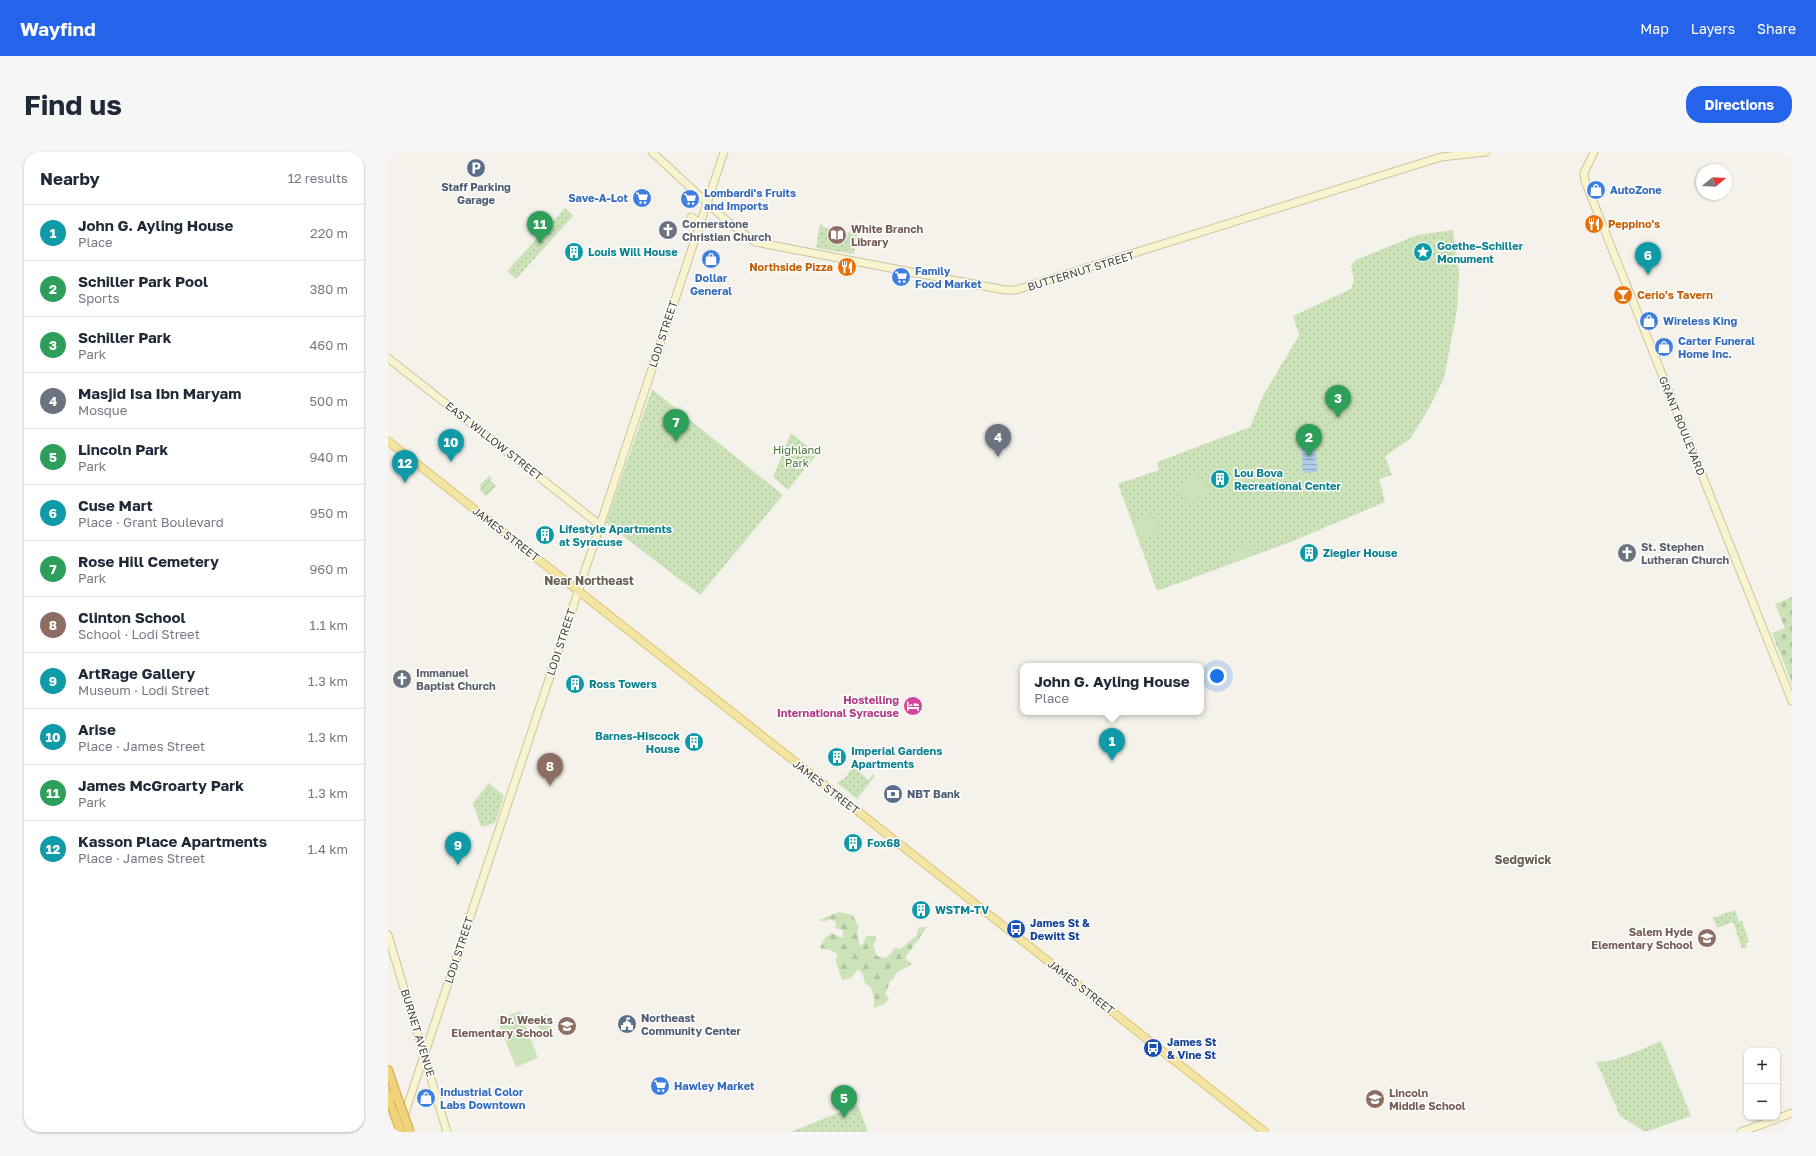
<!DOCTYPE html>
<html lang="en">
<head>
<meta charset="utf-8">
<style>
	:root { --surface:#fff; --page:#f6f6f7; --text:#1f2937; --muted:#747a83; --line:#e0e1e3; --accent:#2563eb }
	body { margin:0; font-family:"Golos Text",sans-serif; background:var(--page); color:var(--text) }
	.controls { position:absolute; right:12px; bottom:12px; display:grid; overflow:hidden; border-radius:8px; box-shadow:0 1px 3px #0004 }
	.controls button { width:36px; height:36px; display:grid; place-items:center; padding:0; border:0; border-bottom:1px solid var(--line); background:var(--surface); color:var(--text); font:20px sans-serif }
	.compass { position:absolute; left:1308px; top:12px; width:36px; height:36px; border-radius:50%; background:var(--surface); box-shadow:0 1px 3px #0004; rotate:72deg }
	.you { position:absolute; left:829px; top:524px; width:14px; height:14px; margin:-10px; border:3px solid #fff; border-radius:50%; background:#1a73e8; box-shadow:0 0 0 6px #1a73e833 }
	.badge { display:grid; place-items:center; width:26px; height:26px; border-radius:50%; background:var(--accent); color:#fff; font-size:13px; font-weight:700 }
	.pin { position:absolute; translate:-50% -33px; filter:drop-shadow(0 1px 2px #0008) }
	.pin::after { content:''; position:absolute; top:21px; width:14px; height:12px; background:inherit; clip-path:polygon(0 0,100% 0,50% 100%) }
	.popup { position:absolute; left:632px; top:511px; width:184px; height:52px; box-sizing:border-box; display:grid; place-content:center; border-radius:8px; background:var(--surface); filter:drop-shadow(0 1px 3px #0005); font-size:13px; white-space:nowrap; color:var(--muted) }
	.popup b { font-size:15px; color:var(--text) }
	.popup::after { content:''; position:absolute; left:50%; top:100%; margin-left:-8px; border:8px solid transparent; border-top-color:var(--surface) }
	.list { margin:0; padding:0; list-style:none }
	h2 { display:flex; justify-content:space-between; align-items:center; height:52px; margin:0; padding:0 16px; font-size:17px }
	h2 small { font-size:13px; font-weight:400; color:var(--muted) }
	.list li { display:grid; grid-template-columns:26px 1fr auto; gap:12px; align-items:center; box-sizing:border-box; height:56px; padding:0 16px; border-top:1px solid var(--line) }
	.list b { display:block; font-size:15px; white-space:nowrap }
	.list p { margin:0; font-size:13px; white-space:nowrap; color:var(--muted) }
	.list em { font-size:13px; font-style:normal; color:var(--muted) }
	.map { position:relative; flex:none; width:1404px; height:980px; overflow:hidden; border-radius:16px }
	header { display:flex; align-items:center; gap:24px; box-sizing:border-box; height:56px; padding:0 20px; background:var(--accent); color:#fff }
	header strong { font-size:19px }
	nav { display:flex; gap:22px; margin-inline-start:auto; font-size:14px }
	.intro { display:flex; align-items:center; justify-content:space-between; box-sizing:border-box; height:96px; padding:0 24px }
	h1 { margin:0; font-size:28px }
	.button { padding:10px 18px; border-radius:16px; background:var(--accent); color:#fff; font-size:14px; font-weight:700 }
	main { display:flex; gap:24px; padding:0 24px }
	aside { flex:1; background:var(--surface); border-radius:16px; box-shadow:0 1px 3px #0004 }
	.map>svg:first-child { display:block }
	.grass { fill:url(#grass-dots) }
	.forest { fill:url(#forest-firs) }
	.cemetery { fill:url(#cemetery-stones) }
	.garden { fill:url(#garden-furrows) }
	.pitch { fill:#cce3b9 }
	.water { fill:url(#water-rules) }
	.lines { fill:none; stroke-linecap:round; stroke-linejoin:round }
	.secondary-casing { stroke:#cbc49e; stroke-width:9 }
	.primary-casing { stroke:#d8c475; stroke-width:9 }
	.highway-casing { stroke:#cdaa4c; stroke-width:10 }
	.secondary { stroke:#f9f3d0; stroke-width:7 }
	.primary { stroke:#f4e5a4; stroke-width:7 }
	.highway { stroke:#efd37b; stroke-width:8 }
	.highway-bridge-casing { stroke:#cdaa4c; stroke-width:10; stroke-linecap:butt }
	.highway-bridge { stroke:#efd37b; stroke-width:8 }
	.labels { text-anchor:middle; stroke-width:3; stroke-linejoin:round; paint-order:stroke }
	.service-label { font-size:11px; font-weight:bold; fill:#4e5e75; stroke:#fff; text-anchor:start }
	.shop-label { font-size:11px; font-weight:bold; fill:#366cbe; stroke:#fff; text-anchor:start }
	.worship-label { font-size:11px; font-weight:bold; fill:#5b616d; stroke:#fff; text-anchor:start }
	.food-label { font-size:11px; font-weight:bold; fill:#c56008; stroke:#fff; text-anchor:start }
	.education-label { font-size:11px; font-weight:bold; fill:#785e54; stroke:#fff; text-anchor:start }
	.culture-label { font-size:11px; font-weight:bold; fill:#0d838f; stroke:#fff; text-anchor:start }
	.street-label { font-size:11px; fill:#47433a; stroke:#fff }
	.park-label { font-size:11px; fill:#457433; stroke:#fff }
	.hotel-label { font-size:11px; font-weight:bold; fill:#b23c85; stroke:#fff; text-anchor:end }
	.transit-label { font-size:11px; font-weight:bold; fill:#164399; stroke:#fff; text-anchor:start }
	.neighbourhood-label { font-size:12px; font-weight:bold; fill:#696252; stroke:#fff }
</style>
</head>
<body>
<header>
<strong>Wayfind</strong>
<nav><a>Map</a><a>Layers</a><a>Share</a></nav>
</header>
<div class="intro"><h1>Find us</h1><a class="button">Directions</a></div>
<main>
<aside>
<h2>Nearby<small>12 results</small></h2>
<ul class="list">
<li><span class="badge" style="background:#0f9aa8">1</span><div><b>John G. Ayling House</b><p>Place</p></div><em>220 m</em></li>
<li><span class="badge" style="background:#2e9e5b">2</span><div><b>Schiller Park Pool</b><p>Sports</p></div><em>380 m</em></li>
<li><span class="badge" style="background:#2e9e5b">3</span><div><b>Schiller Park</b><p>Park</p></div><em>460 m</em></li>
<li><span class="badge" style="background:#6b7280">4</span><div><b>Masjid Isa Ibn Maryam</b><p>Mosque</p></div><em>500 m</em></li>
<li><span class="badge" style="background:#2e9e5b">5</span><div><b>Lincoln Park</b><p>Park</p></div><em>940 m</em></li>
<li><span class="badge" style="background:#0f9aa8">6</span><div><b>Cuse Mart</b><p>Place · Grant Boulevard</p></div><em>950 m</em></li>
<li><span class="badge" style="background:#2e9e5b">7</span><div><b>Rose Hill Cemetery</b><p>Park</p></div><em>960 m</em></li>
<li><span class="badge" style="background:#8d6e63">8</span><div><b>Clinton School</b><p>School · Lodi Street</p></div><em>1.1 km</em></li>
<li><span class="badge" style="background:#0f9aa8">9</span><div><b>ArtRage Gallery</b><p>Museum · Lodi Street</p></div><em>1.3 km</em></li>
<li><span class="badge" style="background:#0f9aa8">10</span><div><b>Arise</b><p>Place · James Street</p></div><em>1.3 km</em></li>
<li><span class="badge" style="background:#2e9e5b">11</span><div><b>James McGroarty Park</b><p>Park</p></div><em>1.3 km</em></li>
<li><span class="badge" style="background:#0f9aa8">12</span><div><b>Kasson Place Apartments</b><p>Place · James Street</p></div><em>1.4 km</em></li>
</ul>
</aside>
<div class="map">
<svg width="1404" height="980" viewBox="0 0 1404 980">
	<defs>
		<pattern id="grass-dots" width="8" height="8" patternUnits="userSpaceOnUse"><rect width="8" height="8" fill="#cce3b9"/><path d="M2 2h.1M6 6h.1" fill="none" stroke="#b1c4a0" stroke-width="1.8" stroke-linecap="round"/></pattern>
		<pattern id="forest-firs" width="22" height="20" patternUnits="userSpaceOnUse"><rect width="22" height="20" fill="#cce3b9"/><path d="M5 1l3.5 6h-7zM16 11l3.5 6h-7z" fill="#b1c4a0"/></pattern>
		<pattern id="cemetery-stones" width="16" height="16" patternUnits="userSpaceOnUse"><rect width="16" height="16" fill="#cce3b9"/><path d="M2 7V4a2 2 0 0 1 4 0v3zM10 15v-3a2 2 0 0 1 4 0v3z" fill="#b1c4a0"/></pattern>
		<pattern id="garden-furrows" width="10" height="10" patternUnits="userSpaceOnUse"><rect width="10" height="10" fill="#cce3b9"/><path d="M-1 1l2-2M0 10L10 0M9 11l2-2" fill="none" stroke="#b1c4a0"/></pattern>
		<pattern id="water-rules" width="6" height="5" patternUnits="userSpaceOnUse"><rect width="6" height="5" fill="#afcce9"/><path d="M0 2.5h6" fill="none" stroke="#90a7be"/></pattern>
	</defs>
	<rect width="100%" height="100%" fill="#f4f2eb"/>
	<g class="grass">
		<polygon points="177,56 185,64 128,127 119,119"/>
		<polygon points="432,71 435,75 444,77 445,73 454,75 446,76 445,79 440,78 439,85 458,88 460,80 469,82 466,102 428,96"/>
		<polygon points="1065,78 1071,122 1069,159 1056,226 1041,256 1022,287 997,304 1004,323 991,327 997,350 905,389 769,439 730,332 771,318 769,310 862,275 875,244 911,183 905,164 963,137 966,127 963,114 968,108 1029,83"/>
		<polygon points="264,237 395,343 312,443 218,371"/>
		<polygon points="403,281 429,302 400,338 385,325"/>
		<polygon points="465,615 481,628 485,622 487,624 469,647 449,631 457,626"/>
		<polygon points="101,631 116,644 107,671 93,675 85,651"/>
		<polygon points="1347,758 1351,770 1354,769 1361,790 1357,791 1359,795 1354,797 1345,770 1329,776 1325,766"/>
		<polygon points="159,862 158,871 165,877 153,882 147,867"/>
		<path d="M1273 889 1303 964 1257 980 1232 964 1208 909C1223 913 1258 895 1273 889Z"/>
		<polygon points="470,953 480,980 402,980"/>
	</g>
	<polygon class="forest" points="451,760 465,763 471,775 469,780 472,794 475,792 478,784 487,784 488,788 485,793 489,804 496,806 503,802 506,796 512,797 528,784 531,775 539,775 517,806 524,812 508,821 506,826 502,829 497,843 501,846 496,852 486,856 486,846 483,836 477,831 474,821 470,817 463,826 454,828 448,810 449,802 442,798 432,796 436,787 443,781 455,786 455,778 447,776 448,770 442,767 436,770 431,768"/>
	<polygon class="cemetery" points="1404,445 1404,532 1384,481 1397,476 1387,452"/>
	<polygon class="garden" points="101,324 104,326 102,328 108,334 98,344 92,338 93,336 92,333"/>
	<g class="pitch">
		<polygon points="804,322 819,335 819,339 803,352 796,348 792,333"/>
		<polygon points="762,364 767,367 773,377 757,387 754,386 747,371 754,366"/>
		<polygon points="860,394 864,404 848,410 844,400"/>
		<polygon points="132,859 150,906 128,915 109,868"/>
	</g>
	<polygon class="water" points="927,289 929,320 915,321 913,290"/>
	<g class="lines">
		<defs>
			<g id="secondary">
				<polyline points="264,0 339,69 367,90 617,138 628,138 1053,5 1098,0"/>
				<polyline points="1206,0 1196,21 1197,29 1404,549"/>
				<polyline points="303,65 312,71"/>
				<polyline points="0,206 212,373"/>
				<polyline points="0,783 59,980"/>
				<polyline points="11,979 336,0"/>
				<polyline points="1353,980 1404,961"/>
			</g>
			<polyline id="primary" points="0,289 877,980"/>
			<g id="highway">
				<polyline points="0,918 10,947"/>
				<polyline points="0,942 6,961"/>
			</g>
		</defs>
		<use href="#secondary" class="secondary-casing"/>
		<use href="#primary" class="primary-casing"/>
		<use href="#highway" class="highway-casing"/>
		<use href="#secondary" class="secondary"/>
		<use href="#primary" class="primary"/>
		<use href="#highway" class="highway"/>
		<defs>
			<g id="highway-bridge">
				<polyline points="10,947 22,980"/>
				<polyline points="6,961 13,980"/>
			</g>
		</defs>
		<use href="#highway-bridge" class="highway-bridge-casing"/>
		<use href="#highway-bridge" class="highway-bridge"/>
	</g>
	<defs>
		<symbol id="parking-disc" viewBox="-11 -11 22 22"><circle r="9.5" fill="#5c6f8a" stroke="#fff"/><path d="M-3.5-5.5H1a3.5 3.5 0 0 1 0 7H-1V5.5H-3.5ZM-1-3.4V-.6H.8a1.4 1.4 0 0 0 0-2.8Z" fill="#fff"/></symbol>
		<symbol id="shop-disc" viewBox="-11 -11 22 22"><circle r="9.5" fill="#3f7fe0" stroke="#fff"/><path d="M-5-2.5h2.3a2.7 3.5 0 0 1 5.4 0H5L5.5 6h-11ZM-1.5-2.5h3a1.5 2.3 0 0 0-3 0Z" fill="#fff"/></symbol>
		<symbol id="supermarket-disc" viewBox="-11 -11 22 22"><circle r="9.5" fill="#3f7fe0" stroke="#fff"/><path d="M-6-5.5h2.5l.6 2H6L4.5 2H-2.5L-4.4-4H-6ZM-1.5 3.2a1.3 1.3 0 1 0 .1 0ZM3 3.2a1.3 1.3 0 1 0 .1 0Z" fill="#fff"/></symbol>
		<symbol id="restaurant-disc" viewBox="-11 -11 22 22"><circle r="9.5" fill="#e8710a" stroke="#fff"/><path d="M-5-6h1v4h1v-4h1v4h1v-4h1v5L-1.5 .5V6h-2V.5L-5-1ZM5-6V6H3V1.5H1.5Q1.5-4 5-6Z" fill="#fff"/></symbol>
		<symbol id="church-disc" viewBox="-11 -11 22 22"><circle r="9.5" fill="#6b7280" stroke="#fff"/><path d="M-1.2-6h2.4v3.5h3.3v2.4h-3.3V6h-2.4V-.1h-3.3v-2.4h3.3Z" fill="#fff"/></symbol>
		<symbol id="library-disc" viewBox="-11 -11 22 22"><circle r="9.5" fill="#8d6e63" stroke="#fff"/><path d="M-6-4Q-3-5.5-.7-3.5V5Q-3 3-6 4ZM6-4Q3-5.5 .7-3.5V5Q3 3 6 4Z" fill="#fff"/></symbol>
		<symbol id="building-disc" viewBox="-11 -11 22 22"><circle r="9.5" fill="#0f9aa8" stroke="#fff"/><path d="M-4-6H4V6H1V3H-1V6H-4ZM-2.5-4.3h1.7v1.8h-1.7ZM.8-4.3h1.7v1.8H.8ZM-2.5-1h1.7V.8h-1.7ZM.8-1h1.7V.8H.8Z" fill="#fff"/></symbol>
		<symbol id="sight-disc" viewBox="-11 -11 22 22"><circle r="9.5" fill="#0f9aa8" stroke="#fff"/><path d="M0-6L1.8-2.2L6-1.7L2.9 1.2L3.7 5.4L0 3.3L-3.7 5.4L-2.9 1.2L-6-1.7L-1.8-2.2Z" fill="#fff"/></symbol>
		<symbol id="bar-disc" viewBox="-11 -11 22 22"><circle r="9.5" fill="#e8710a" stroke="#fff"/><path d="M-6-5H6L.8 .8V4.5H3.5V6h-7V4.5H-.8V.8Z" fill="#fff"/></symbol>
		<symbol id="hotel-disc" viewBox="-11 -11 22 22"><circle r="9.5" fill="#d1479c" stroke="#fff"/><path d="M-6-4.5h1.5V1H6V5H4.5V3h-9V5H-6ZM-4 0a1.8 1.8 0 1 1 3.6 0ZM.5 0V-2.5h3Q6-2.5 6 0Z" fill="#fff"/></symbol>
		<symbol id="bank-disc" viewBox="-11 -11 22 22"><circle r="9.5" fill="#5c6f8a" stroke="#fff"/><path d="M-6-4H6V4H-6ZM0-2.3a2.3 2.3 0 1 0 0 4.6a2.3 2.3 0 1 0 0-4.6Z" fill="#fff"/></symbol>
		<symbol id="bus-disc" viewBox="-11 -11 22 22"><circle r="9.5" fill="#1a4fb4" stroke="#fff"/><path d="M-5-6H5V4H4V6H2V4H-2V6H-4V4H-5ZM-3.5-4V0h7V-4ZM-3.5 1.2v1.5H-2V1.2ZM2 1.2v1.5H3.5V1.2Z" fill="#fff"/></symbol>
		<symbol id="school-disc" viewBox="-11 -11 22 22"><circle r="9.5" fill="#8d6e63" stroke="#fff"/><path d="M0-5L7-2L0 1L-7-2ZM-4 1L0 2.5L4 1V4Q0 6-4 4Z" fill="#fff"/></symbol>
		<symbol id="civic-disc" viewBox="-11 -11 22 22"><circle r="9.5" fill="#5c6f8a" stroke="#fff"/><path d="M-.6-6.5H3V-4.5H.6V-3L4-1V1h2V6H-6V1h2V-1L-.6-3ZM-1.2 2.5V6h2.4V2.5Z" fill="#fff"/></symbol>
	</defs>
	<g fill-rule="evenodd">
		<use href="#parking-disc" x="77" y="5" width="22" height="22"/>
		<use href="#shop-disc" x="1197" y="27" width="22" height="22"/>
		<use href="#supermarket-disc" x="243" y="35" width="22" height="22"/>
		<use href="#supermarket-disc" x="291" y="36" width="22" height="22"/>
		<use href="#restaurant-disc" x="1195" y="61" width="22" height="22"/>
		<use href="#church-disc" x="269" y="67" width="22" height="22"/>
		<use href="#library-disc" x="438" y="72" width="22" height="22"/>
		<use href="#building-disc" x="175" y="89" width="22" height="22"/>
		<use href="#sight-disc" x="1024" y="89" width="22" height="22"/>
		<use href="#shop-disc" x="312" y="96" width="22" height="22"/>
		<use href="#restaurant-disc" x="448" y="104" width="22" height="22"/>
		<use href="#supermarket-disc" x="502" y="114" width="22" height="22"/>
		<use href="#bar-disc" x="1224" y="132" width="22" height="22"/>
		<use href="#shop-disc" x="1250" y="158" width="22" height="22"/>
		<use href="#shop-disc" x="1265" y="184" width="22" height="22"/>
		<use href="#building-disc" x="821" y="316" width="22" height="22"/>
		<use href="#building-disc" x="146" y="372" width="22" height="22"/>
		<use href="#building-disc" x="910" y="390" width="22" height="22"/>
		<use href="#church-disc" x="1228" y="390" width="22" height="22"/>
		<use href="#church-disc" x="3" y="516" width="22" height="22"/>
		<use href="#building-disc" x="176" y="521" width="22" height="22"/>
		<use href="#hotel-disc" x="514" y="543" width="22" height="22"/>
		<use href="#building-disc" x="295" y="579" width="22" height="22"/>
		<use href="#building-disc" x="438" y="594" width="22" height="22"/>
		<use href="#bank-disc" x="494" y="631" width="22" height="22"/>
		<use href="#building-disc" x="454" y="680" width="22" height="22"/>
		<use href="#building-disc" x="522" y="747" width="22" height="22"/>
		<use href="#bus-disc" x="617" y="766" width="22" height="22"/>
		<use href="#school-disc" x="1308" y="775" width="22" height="22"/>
		<use href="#civic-disc" x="228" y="861" width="22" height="22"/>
		<use href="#school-disc" x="168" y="863" width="22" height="22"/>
		<use href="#bus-disc" x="754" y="885" width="22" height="22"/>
		<use href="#supermarket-disc" x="261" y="923" width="22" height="22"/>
		<use href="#shop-disc" x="27" y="935" width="22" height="22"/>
		<use href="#school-disc" x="976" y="936" width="22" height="22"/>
	</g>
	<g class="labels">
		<g class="service-label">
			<text x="88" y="39" text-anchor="middle">Staff Parking<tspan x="88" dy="13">Garage</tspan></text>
			<text x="519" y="646">NBT Bank</text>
			<text x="253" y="870">Northeast<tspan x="253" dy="13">Community Center</tspan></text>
		</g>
		<g class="shop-label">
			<text x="1222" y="42">AutoZone</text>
			<text x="316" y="45">Lombardi's Fruits<tspan x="316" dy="13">and Imports</tspan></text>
			<text x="240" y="50" text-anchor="end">Save-A-Lot</text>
			<text x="527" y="123">Family<tspan x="527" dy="13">Food Market</tspan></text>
			<text x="323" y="130" text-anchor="middle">Dollar<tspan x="323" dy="13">General</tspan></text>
			<text x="1275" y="173">Wireless King</text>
			<text x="1290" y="193">Carter Funeral<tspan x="1290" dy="13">Home Inc.</tspan></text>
			<text x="286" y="938">Hawley Market</text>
			<text x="52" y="944">Industrial Color<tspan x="52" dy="13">Labs Downtown</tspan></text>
		</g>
		<g class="worship-label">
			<text x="294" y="76">Cornerstone<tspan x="294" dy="13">Christian Church</tspan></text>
			<text x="1253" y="399">St. Stephen<tspan x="1253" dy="13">Lutheran Church</tspan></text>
			<text x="28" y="525">Immanuel<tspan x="28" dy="13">Baptist Church</tspan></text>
		</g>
		<g class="food-label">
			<text x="1220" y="76">Peppino's</text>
			<text x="445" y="119" text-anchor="end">Northside Pizza</text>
			<text x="1249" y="147">Cerio's Tavern</text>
		</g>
		<g class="education-label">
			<text x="463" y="81">White Branch<tspan x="463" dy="13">Library</tspan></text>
			<text x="1305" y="784" text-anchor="end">Salem Hyde<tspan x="1305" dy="13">Elementary School</tspan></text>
			<text x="165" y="872" text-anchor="end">Dr. Weeks<tspan x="165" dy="13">Elementary School</tspan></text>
			<text x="1001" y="945">Lincoln<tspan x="1001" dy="13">Middle School</tspan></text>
		</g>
		<g class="culture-label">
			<text x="1049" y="98">Goethe–Schiller<tspan x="1049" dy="13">Monument</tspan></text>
			<text x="200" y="104">Louis Will House</text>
			<text x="846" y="325">Lou Bova<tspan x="846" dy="13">Recreational Center</tspan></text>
			<text x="171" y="381">Lifestyle Apartments<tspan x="171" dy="13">at Syracuse</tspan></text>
			<text x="935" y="405">Ziegler House</text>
			<text x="201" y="536">Ross Towers</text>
			<text x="292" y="588" text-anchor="end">Barnes-Hiscock<tspan x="292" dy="13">House</tspan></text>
			<text x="463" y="603">Imperial Gardens<tspan x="463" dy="13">Apartments</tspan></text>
			<text x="479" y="695">Fox68</text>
			<text x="547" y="762">WSTM-TV</text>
		</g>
		<g class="street-label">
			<text transform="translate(693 119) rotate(-17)" y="4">BUTTERNUT STREET</text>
			<text transform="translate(275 182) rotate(-72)" y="4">LODI STREET</text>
			<text transform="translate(1294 274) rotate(68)" y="4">GRANT BOULEVARD</text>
			<text transform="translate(106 289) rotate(38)" y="4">EAST WILLOW STREET</text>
			<text transform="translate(118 382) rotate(38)" y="4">JAMES STREET</text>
			<text transform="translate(173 490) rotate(-72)" y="4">LODI STREET</text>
			<text transform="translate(438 635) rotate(38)" y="4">JAMES STREET</text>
			<text transform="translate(71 798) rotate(-72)" y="4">LODI STREET</text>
			<text transform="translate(693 835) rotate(38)" y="4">JAMES STREET</text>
			<text transform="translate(30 881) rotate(73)" y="4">BURNET AVENUE</text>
		</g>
		<g class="park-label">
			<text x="409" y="302">Highland<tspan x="409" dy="13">Park</tspan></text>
		</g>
		<g class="hotel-label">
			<text x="511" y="552">Hostelling<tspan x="511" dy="13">International Syracuse</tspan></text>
		</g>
		<g class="transit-label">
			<text x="642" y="775">James St &amp;<tspan x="642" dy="13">Dewitt St</tspan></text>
			<text x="779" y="894">James St<tspan x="779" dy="13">&amp; Vine St</tspan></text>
		</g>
		<g class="neighbourhood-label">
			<text x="201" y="433">Near Northeast</text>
			<text x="1135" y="712">Sedgwick</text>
		</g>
	</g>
</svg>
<div class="controls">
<button>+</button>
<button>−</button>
</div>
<svg class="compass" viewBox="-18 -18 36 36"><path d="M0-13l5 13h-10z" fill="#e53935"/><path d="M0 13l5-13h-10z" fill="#747a83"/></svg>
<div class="you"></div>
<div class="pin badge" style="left:724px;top:609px;background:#0f9aa8">1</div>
<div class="popup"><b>John G. Ayling House</b>Place</div>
<div class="pin badge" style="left:921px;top:305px;background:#2e9e5b">2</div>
<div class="pin badge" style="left:950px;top:266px;background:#2e9e5b">3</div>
<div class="pin badge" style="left:610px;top:305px;background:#6b7280">4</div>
<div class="pin badge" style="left:456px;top:966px;background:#2e9e5b">5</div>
<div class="pin badge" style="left:1260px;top:123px;background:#0f9aa8">6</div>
<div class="pin badge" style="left:288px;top:290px;background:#2e9e5b">7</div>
<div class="pin badge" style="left:162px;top:634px;background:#8d6e63">8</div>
<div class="pin badge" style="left:70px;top:713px;background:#0f9aa8">9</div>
<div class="pin badge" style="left:63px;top:310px;background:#0f9aa8">10</div>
<div class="pin badge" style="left:152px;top:92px;background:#2e9e5b">11</div>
<div class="pin badge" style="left:17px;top:331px;background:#0f9aa8">12</div>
</div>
</main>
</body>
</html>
